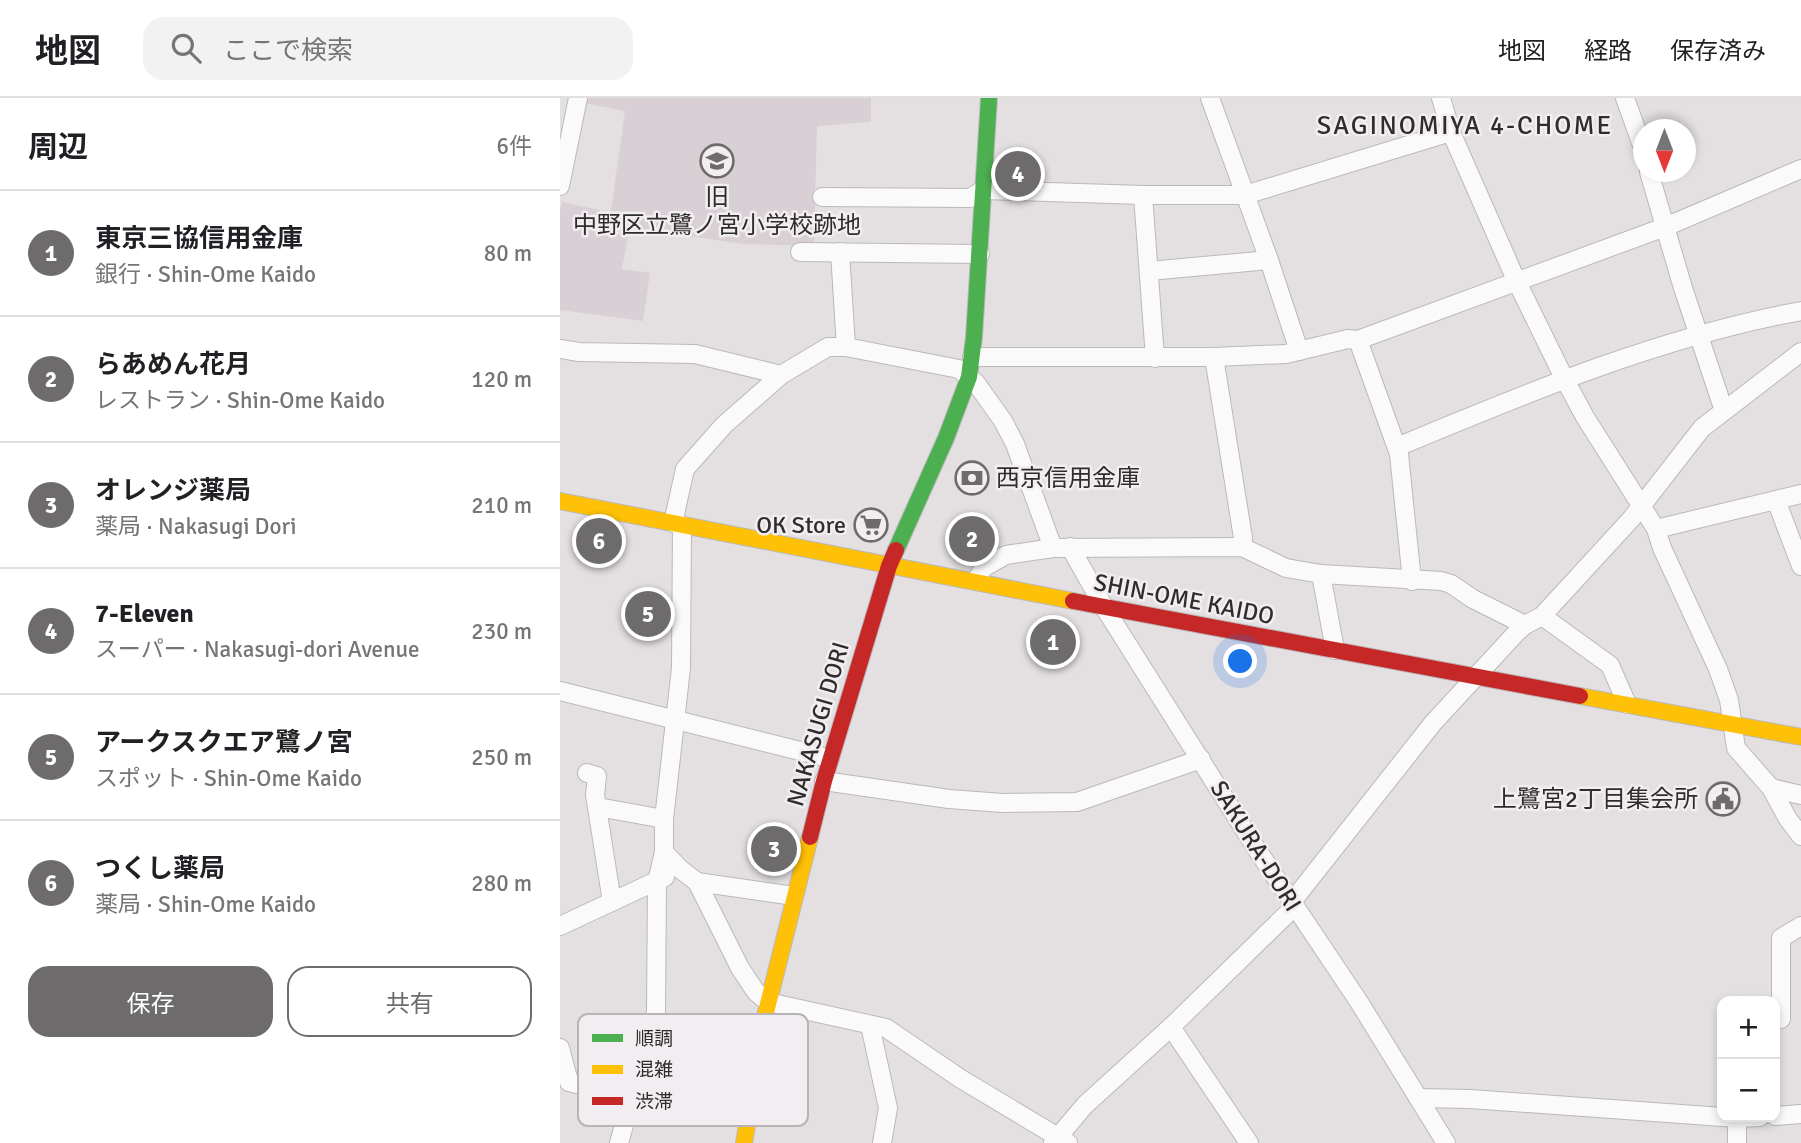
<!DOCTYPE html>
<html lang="ja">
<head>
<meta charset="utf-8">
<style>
	:root { --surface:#fff; --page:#f2f2f2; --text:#202124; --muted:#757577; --line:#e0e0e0; --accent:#6e6b6c }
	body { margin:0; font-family:Signika,"Noto Sans JP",sans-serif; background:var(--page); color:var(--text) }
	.controls { position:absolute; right:21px; bottom:21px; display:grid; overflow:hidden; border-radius:14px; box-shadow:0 4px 10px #0003 }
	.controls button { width:63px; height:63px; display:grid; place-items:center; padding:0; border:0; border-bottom:2px solid var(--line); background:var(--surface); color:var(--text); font:35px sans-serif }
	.compass { position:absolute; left:1073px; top:21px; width:63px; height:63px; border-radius:50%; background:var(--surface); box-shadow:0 4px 10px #0003; rotate:180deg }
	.you { position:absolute; left:681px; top:564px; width:24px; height:24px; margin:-18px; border:5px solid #fff; border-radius:50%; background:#1a73e8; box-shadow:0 0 0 10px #1a73e833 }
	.badge { display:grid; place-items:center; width:46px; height:46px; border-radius:50%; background:var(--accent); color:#fff; font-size:23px; font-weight:700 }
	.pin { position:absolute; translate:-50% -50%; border:4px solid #fff; box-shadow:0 2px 7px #0006 }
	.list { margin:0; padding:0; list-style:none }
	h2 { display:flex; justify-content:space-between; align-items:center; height:91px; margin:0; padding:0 28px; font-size:30px }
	h2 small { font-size:23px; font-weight:400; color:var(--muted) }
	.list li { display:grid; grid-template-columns:46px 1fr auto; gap:21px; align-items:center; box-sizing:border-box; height:126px; padding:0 28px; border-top:2px solid var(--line) }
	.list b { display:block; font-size:26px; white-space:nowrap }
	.list p { margin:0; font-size:23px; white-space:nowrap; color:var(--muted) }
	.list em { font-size:23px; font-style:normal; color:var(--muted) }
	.actions { display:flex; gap:14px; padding:21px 28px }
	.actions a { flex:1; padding:16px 0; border:2px solid var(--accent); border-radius:21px; text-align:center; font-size:24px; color:var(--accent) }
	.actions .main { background:var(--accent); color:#fff }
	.icon { flex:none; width:38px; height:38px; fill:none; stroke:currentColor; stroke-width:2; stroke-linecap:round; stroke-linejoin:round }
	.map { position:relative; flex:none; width:1241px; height:1045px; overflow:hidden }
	header { display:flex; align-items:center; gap:42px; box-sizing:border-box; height:98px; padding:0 35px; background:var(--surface); border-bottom:2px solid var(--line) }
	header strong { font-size:33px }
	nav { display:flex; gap:38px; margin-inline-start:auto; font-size:24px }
	.search { width:490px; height:63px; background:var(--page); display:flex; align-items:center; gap:18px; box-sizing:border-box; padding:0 24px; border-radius:21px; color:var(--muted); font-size:26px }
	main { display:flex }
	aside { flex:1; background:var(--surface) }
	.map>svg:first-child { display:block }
	.built { fill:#d9d0d5 }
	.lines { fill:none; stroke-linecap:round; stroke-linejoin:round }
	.street-casing { stroke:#bbb8ba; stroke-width:20 }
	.fast-casing { stroke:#bbb8ba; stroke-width:18 }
	.slow-casing { stroke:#bbb8ba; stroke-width:18 }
	.jam-casing { stroke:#bbb8ba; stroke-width:18 }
	.street { stroke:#fbfafb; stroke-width:18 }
	.fast { stroke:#4caf50; stroke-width:16 }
	.slow { stroke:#ffc107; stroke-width:16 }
	.jam { stroke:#c62828; stroke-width:16 }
	.labels { text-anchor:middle; stroke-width:5; stroke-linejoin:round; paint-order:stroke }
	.poi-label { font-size:24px; fill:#2e2c2d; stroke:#f2edf0; text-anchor:end }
	.street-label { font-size:24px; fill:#2e2c2d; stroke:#f2edf0 }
	.neighbourhood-label { font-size:26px; letter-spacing:2px; fill:#2e2c2d; stroke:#f2edf0 }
	.key { fill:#f2edf0; stroke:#b7b3b6; stroke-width:2 }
	.key-label { font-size:19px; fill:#2e2c2d }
</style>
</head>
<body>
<header>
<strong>地図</strong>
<div class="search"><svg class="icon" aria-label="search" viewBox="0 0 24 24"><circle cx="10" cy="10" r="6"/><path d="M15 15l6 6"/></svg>ここで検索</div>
<nav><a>地図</a><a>経路</a><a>保存済み</a></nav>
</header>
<main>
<aside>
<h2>周辺<small>6件</small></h2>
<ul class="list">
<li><span class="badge">1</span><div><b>東京三協信用金庫</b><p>銀行 · Shin-Ome Kaido</p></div><em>80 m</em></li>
<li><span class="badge">2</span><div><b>らあめん花月</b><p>レストラン · Shin-Ome Kaido</p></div><em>120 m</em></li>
<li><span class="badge">3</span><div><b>オレンジ薬局</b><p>薬局 · Nakasugi Dori</p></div><em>210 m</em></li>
<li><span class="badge">4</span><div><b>7-Eleven</b><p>スーパー · Nakasugi-dori Avenue</p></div><em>230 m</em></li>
<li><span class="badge">5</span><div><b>アークスクエア鷺ノ宮</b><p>スポット · Shin-Ome Kaido</p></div><em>250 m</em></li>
<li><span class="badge">6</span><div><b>つくし薬局</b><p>薬局 · Shin-Ome Kaido</p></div><em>280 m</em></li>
</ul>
<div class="actions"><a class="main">保存</a><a>共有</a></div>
</aside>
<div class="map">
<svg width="1241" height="1045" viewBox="0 0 1241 1045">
	<rect width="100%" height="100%" fill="#e4e0e2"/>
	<g class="built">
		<polygon points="25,0 311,0 311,24 257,28 254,148 183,146 49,126 65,13 23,5"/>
		<polygon points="2,104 40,112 38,132 68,138 62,171 90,175 83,223 0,212 0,113"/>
	</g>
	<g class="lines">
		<defs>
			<g id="street">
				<polyline points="650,0 709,162 739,253"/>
				<polyline points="881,0 891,34 956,182 1004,280 1025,319 1096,431 1102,450 1158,571 1169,602 1176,650 1211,690 1228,721 1241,738"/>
				<polyline points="1065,0 1084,53"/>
				<polyline points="1089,74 1123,190 1164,313"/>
				<polyline points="0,88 18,0"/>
				<polyline points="583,97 595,260"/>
				<polyline points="262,99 410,100 423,92 583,97 685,97 891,34"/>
				<polyline points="240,154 420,156"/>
				<polyline points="280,154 286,249"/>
				<polyline points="589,173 709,162"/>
				<polyline points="798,242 839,356 852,483"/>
				<polyline points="0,251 19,254 135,256 221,277"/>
				<polyline points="412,259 654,259 726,256 788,241 798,242 1105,129 1241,71"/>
				<polyline points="654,259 683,440 682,449"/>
				<path d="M837 349C969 294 1100 239 1241 213"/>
				<polyline points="1216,402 1241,468"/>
				<polyline points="113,425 125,371 164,327 221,277 268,249 286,249 399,271 416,285 443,323 455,346 493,450"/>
				<polyline points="1096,431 1241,396"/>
				<polyline points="510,449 544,509 696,750 799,904 886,1045"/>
				<polyline points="761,476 775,552"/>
				<polyline points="416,483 423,470 446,457 493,450 682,449 726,470 761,476 881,483 891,486 913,501 965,527"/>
				<polyline points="982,518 1050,567 1067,606"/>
				<polyline points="0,593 260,658"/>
				<polyline points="27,675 37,678 35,697 52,804"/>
				<polyline points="264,683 389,701 443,705 517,704 641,661"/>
				<polyline points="1211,690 1241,697"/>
				<polyline points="38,709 104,721"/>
				<polyline points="104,754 120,771 137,784 180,870 196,894 208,904 326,930 401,981 508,1045"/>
				<polyline points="137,784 234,798"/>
				<polyline points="731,805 873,625 957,534 965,527 982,518 1072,420 1142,330 1241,254"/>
				<polyline points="0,828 105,779"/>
				<polyline points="1221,921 1221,840 1241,828"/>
				<polyline points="310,927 328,1010 322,1045"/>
				<polyline points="611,929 689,1045"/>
				<polyline points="0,950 9,984 72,1000"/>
				<polyline points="858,1000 910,1001 1177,1020 1200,1019"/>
				<polyline points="1215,1018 1241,1016"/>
				<polyline points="59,1045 96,914 97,784 104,754 104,721 121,570 122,427"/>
				<polyline points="493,1045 525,1007 611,929 734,809"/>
				<polyline points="1177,1045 1177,1020"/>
			</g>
			<polyline id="fast" points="336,452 386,340 409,279 414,239 429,0"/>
			<g id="slow">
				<polyline points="0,403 513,503"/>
				<polyline points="1020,598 1241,639"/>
				<polyline points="184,1045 206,914 250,739"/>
			</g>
			<g id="jam">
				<polyline points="513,503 1020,598"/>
				<polyline points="250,739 264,683 329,468 336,452"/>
			</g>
		</defs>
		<use href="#street" class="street-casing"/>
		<use href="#fast" class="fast-casing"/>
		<use href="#slow" class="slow-casing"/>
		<use href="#jam" class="jam-casing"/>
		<use href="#street" class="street"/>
		<use href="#fast" class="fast"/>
		<use href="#slow" class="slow"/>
		<use href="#jam" class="jam"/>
	</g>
	<defs>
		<symbol id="school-ring" viewBox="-11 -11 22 22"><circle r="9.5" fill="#f2edf0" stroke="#6e6b6c" stroke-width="1.5"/><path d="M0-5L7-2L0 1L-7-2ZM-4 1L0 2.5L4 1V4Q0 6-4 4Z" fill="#6e6b6c"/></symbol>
		<symbol id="bank-ring" viewBox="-11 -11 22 22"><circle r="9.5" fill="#f2edf0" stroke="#6e6b6c" stroke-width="1.5"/><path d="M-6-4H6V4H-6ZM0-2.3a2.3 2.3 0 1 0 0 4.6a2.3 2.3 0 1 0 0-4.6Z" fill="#6e6b6c"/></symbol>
		<symbol id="supermarket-ring" viewBox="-11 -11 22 22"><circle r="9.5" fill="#f2edf0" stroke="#6e6b6c" stroke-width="1.5"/><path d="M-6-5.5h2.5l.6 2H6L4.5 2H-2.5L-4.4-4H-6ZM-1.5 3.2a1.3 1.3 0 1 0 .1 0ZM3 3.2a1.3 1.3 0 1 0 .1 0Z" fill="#6e6b6c"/></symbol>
		<symbol id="civic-ring" viewBox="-11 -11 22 22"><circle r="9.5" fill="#f2edf0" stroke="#6e6b6c" stroke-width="1.5"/><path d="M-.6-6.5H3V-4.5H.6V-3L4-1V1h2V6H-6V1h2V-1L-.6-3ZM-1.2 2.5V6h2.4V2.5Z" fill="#6e6b6c"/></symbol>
	</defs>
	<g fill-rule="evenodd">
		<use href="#school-ring" x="138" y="44" width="38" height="38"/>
		<use href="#bank-ring" x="393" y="361" width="38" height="38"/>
		<use href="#supermarket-ring" x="292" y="408" width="38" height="38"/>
		<use href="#civic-ring" x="1144" y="682" width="38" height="38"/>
	</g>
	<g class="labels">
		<g class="poi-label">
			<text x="157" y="107" text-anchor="middle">旧<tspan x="157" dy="28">中野区立鷺ノ宮小学校跡地</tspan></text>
			<text x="436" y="388" text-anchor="start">西京信用金庫</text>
			<text x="286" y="435">OK Store</text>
			<text x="1138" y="709">上鷺宮2丁目集会所</text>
		</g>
		<g class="street-label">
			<text transform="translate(624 501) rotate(11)" y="8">SHIN-OME KAIDO</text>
			<text transform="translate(258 626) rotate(-74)" y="8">NAKASUGI DORI</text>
			<text transform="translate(696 748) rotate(58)" y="8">SAKURA-DORI</text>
		</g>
		<g class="neighbourhood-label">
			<text x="905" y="36">SAGINOMIYA 4-CHOME</text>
		</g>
	</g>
	<rect x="18" y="916" width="230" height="112" rx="10" class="key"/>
	<rect x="32" y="936" width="31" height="8" fill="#4caf50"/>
	<rect x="32" y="967" width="31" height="9" fill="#ffc107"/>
	<rect x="32" y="999" width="31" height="8" fill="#c62828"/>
	<g class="key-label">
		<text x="75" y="947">順調</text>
		<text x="75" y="978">混雑</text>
		<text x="75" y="1010">渋滞</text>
	</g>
</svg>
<div class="controls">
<button>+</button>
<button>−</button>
</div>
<svg class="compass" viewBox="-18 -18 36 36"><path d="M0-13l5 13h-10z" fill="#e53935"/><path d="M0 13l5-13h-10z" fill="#757577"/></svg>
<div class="you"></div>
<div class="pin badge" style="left:493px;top:544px">1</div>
<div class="pin badge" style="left:412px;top:441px">2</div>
<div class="pin badge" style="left:214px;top:751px">3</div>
<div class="pin badge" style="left:458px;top:76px">4</div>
<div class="pin badge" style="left:88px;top:516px">5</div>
<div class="pin badge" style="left:39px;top:443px">6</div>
</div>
</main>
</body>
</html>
